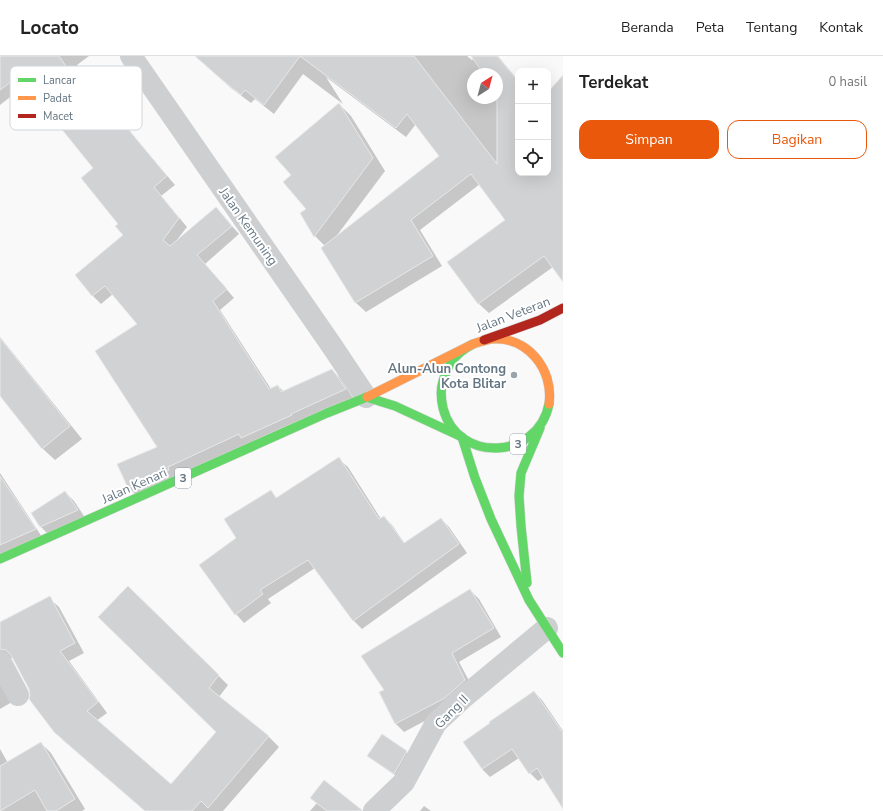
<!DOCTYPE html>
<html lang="id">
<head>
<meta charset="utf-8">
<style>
	:root { --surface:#fff; --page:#f2f2f2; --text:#222; --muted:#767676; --line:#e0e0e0; --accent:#ea580c }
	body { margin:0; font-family:"Nunito Sans",sans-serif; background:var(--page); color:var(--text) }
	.controls { position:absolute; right:12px; top:12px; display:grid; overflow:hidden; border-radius:8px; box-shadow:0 4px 16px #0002 }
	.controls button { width:36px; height:36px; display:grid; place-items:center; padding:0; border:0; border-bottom:1px solid var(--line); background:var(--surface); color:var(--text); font:20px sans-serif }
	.compass { position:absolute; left:467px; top:12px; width:36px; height:36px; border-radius:50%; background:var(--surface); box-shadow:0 4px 16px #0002; rotate:36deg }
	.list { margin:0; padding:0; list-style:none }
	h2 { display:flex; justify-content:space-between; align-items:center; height:52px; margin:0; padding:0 16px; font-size:17px }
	h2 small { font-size:13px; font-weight:400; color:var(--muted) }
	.actions { display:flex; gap:8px; padding:12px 16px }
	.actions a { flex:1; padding:9px 0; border:1px solid var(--accent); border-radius:12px; text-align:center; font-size:14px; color:var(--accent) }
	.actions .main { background:var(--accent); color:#fff }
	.icon { flex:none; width:22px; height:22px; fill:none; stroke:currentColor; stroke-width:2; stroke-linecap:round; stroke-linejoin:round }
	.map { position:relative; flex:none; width:563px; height:755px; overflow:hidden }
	header { display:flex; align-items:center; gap:24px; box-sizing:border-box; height:56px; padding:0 20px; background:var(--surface); border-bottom:1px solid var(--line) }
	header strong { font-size:19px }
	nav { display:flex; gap:22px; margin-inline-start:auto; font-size:14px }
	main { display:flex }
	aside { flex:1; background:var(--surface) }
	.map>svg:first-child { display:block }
	.shadow { fill:#0003; fill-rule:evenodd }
	.building { fill:#d0d2d3; stroke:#e8e8e8 }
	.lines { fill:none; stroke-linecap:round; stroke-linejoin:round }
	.fast-casing { stroke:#d5d6d7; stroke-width:10 }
	.slow-casing { stroke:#d5d6d7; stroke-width:10 }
	.jam-casing { stroke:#d5d6d7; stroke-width:10 }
	.street { stroke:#cecfd0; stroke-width:22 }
	.fast { stroke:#63d668; stroke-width:9 }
	.slow { stroke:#ff974d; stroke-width:9 }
	.jam { stroke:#b3261e; stroke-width:9 }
	.poi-dot { fill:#99a4ac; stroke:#fff; stroke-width:1.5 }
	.labels { text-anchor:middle; stroke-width:4; stroke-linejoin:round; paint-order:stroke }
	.shield { fill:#fff; stroke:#939fa8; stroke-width:1 }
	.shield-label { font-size:12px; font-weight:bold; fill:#657683 }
	.street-label { font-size:13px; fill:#657683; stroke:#fff }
	.poi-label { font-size:13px; font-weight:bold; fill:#657683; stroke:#fff; text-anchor:end }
	.key { fill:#fff; stroke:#d1d6da; stroke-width:1 }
	.key-label { font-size:11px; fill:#657683 }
</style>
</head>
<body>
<header>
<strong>Locato</strong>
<nav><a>Beranda</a><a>Peta</a><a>Tentang</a><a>Kontak</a></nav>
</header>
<main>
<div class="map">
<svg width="563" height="755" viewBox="0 0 563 755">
	<rect width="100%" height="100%" fill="#f9f9f9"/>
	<g class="shadow">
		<polygon points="0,0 89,0 77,9 141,89 175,129 161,140 187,171 176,185 216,152 239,178 205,208 234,242 220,254 271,333 278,330 284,336 332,314 340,322 353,342 137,440 129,432 158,391 139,269 113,238 101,248 93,240 76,219 124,179 94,112 27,28 0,49"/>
		<path d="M195 0H467L472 4 476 0H498L518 24V117H548V37L563 20V223L553 211 489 257 479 248 449 207 507 165 480 128 420 174 442 210 366 256 356 247 322 192 325 190 315 180 301 158 308 154 293 120 339 48 351 60 385 115 335 182 441 100 416 68 406 81 326 21 343 48 303 18 274 58 255 43 251 47 231 32ZM473 18H497V42H473Z"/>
		<polygon points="0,281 82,383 55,404 42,392 0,339"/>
		<polygon points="339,403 348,411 381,463 384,461 392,469 405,488 441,463 449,471 467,497 362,573 354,565 315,512 268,543 271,547 244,567 236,558 238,482 270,436 277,442"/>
		<polygon points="0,417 42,481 0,502"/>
		<polygon points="65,436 74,445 86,463 50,480 41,471 33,458"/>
		<polygon points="128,532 228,629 219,641 269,681 279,691 223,755 145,755 65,686 54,675 14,603 11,602 4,604 0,608 0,567 49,542 59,551 84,597 69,605 107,657 96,665 172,730 217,677"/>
		<polygon points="470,534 479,543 501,581 459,606 473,632 453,650 404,676 396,668 380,637 385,634"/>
		<polygon points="0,624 12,646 0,653"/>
		<polygon points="534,636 542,644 563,675 563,751 544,721 538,725 530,717 519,702 490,721 482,713"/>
		<polygon points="41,687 51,697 85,753 82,755 0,755 0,693 8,707"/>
		<polygon points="406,696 411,700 399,722 373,704 368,700"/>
		<polygon points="317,747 360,755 310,755"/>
		<polygon points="424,750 431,755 420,755"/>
	</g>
	<g class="building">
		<polygon points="0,0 59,0 77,26 85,20 133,79 167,120 154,131 179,162 163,184 170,190 216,151 232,170 197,199 227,233 213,245 269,333 278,329 281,336 332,313 346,333 291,358 292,359 241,382 239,378 168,411 169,414 128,432 117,408 157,391 95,295 137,268 105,230 92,240 75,219 123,179 115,170 118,168 81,122 93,112 19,20 0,34"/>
		<polygon points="195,0 414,0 497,108 497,18 484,18 471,0 497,0 518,25 518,117 548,117 548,36 563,19 563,226 544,200 478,248 447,206 505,164 471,118 411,164 433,200 355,247 321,192 439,100 407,58 396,72 300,0 264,49 245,34 241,39 220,22"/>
		<polygon points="339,47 373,102 314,181 300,157 306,153 283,126 291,119 275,101"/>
		<polygon points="0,282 70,370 42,393 0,340"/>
		<polygon points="339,401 379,463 384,460 404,487 441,462 459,488 353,565 308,504 260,534 263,538 235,559 199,509 236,482 224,463 271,434 276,442"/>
		<polygon points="0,420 36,473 0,489"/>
		<polygon points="65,435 78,454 40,471 31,457"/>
		<polygon points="128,530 219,619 209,632 269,680 208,752 201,745 192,755 145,755 54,676 29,643 30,639 29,633 11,599 6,594 0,593 0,566 50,540 75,587 60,595 98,646 87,655 171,728 216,676 98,561"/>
		<polygon points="470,533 494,572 452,597 465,624 445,642 395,668 379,636 384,634 361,600"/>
		<polygon points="534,635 563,677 563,753 537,712 529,718 512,693 482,713 463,686 490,667 489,666"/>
		<polygon points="382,678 407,695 394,718 367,700"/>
		<polygon points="41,686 75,743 56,755 47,755 35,734 0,755 0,710"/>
		<polygon points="324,724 362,754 362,755 327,755 310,742"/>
	</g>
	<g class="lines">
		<defs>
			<g id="fast">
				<path d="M473 288C456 297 449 306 443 325 440 334 441 343 443 352 457 408 538 404 549 348"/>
				<polyline points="366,341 395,350 462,381 475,422 491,463 529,544 563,597"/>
				<polyline points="0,503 327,357 367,341"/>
				<polyline points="527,527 521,470 519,440 521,417 540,372"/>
			</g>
			<path id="slow" d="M367 341 473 288C479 286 485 284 491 283 527 280 554 313 549 348"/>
			<polyline id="jam" points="484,284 540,264 563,252"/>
		</defs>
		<use href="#fast" class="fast-casing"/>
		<use href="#slow" class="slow-casing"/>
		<use href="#jam" class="jam-casing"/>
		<g class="street">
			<polyline points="131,0 332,290 366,341"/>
			<polyline points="0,605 18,639"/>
			<polyline points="374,755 404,726 436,667 464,641 547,572"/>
		</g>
		<use href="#fast" class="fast"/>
		<use href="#slow" class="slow"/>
		<use href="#jam" class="jam"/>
	</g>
	<circle class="poi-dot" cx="514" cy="319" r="4"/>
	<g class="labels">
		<g class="shield">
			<rect x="510" y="378" width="16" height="20" rx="3"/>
			<rect x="175" y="412" width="16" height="20" rx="3"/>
		</g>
		<g class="shield-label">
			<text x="518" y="392">3</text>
			<text x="183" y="426">3</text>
		</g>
		<g class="street-label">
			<text transform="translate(249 170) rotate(55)" y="5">Jalan Kemuning</text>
			<text transform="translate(513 258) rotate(-21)" y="5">Jalan Veteran</text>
			<text transform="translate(134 429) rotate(-24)" y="5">Jalan Kenari</text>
			<text transform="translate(451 655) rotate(-45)" y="5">Gang II</text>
		</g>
		<g class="poi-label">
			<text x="506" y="317">Alun-Alun Contong<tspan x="506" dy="15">Kota Blitar</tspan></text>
		</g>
	</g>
	<rect x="10" y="10" width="132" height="64" rx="6" class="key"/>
	<rect x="18" y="22" width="18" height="4" fill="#63d668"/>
	<rect x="18" y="40" width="18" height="4" fill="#ff974d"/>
	<rect x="18" y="58" width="18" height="4" fill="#b3261e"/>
	<g class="key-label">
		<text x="43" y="28">Lancar</text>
		<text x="43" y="46">Padat</text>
		<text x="43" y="64">Macet</text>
	</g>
</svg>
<div class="controls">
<button>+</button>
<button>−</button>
<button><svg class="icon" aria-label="locate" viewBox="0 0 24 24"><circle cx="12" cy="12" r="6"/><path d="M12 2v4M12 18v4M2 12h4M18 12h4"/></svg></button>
</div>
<svg class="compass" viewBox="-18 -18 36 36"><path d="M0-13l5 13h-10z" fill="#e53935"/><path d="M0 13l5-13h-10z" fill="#767676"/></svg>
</div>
<aside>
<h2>Terdekat<small>0 hasil</small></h2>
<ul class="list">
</ul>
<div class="actions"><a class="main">Simpan</a><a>Bagikan</a></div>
</aside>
</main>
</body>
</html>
